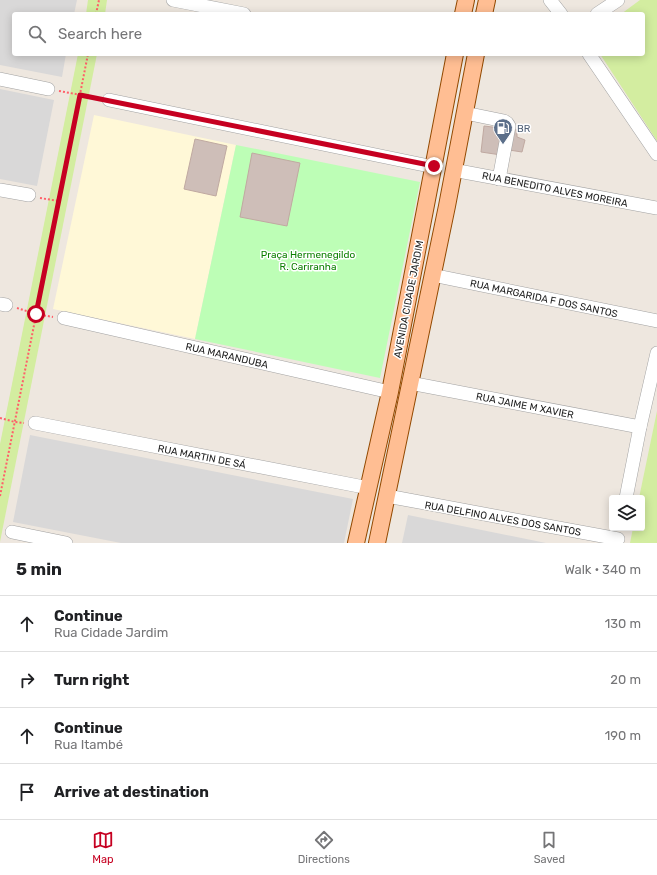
<!DOCTYPE html>
<html lang="en">
<head>
<meta charset="utf-8">
<style>
	:root { --surface:#fff; --page:#f2f2f2; --text:#202124; --muted:#757577; --line:#e0e0e0; --accent:#c60021 }
	body { margin:0; font-family:Rubik,sans-serif; background:var(--page); color:var(--text) }
	.controls { position:absolute; right:12px; bottom:12px; display:grid; overflow:hidden; border-radius:4px; box-shadow:0 2px 10px #0003 }
	.controls button { width:36px; height:36px; display:grid; place-items:center; padding:0; border:0; border-bottom:1px solid var(--line); background:var(--surface); color:var(--text); font:20px sans-serif }
	.stop { position:absolute; width:12px; height:12px; margin:-9px; border:3px solid #c60021; border-radius:50%; background:#fff }
	.stop.end { background:#c60021; border-color:#fff; box-shadow:0 1px 4px #0008 }
	.list { margin:0; padding:0; list-style:none }
	h2 { display:flex; justify-content:space-between; align-items:center; height:52px; margin:0; padding:0 16px; font-size:17px }
	h2 small { font-size:13px; font-weight:400; color:var(--muted) }
	.list li { display:grid; grid-template-columns:26px 1fr auto; gap:12px; align-items:center; box-sizing:border-box; height:56px; padding:0 16px; border-top:1px solid var(--line) }
	.list b { display:block; font-size:15px; white-space:nowrap }
	.list p { margin:0; font-size:13px; white-space:nowrap; color:var(--muted) }
	.list em { font-size:13px; font-style:normal; color:var(--muted) }
	.icon { flex:none; width:22px; height:22px; fill:none; stroke:currentColor; stroke-width:2; stroke-linecap:round; stroke-linejoin:round }
	.map { position:relative; flex:none; width:657px; height:543px; overflow:hidden }
	.search { position:absolute; background:var(--surface); box-shadow:0 2px 10px #0003; left:12px; right:12px; top:12px; height:44px; display:flex; align-items:center; gap:10px; box-sizing:border-box; padding:0 14px; border-radius:4px; color:var(--muted); font-size:15px }
	.sheet { height:276px; background:var(--surface) }
	nav { display:flex; justify-content:space-around; align-items:center; box-sizing:border-box; height:56px; border-top:1px solid var(--line); background:var(--surface); font-size:11px; color:var(--muted) }
	nav a { display:grid; justify-items:center; gap:2px }
	nav .on { color:var(--accent) }
	.map>svg:first-child { display:block }
	.residential { fill:#d9d8d8 }
	.education { fill:#fff8d7 }
	.grass { fill:#d3eda0 }
	.park { fill:#bdfeb6 }
	.building { fill:#cebeb8; stroke:#c0a9a1 }
	.lines { fill:none; stroke-linecap:round; stroke-linejoin:round }
	.minor-casing { stroke:#a2a2a2; stroke-width:14 }
	.major-casing { stroke:#924900; stroke-width:18 }
	.path { stroke:#ff5f69; stroke-width:2; stroke-dasharray:2 2; stroke-linecap:butt }
	.minor { stroke:#fff; stroke-width:13 }
	.major { stroke:#ffbe93; stroke-width:16 }
	.route { stroke:#c60021; stroke-width:5 }
	.labels { text-anchor:middle; stroke-width:3; stroke-linejoin:round; paint-order:stroke }
	.service-label { font-size:10px; fill:#4e5e75; stroke:#fff; text-anchor:start }
	.street-label { font-size:10px; fill:#1b1b1b; stroke:#fff }
	.park-label { font-size:10px; fill:#0d8002; stroke:#fff }
</style>
</head>
<body>
<div class="map">
<svg width="657" height="543" viewBox="0 0 657 543">
	<rect width="100%" height="100%" fill="#eee7df"/>
	<g class="residential">
		<polygon points="0,0 77,0 74,14 14,14 14,54 66,54 62,77 0,65"/>
		<polygon points="0,89 54,100 37,186 0,179"/>
		<polygon points="30,435 353,499 344,543 121,543 13,522"/>
		<polygon points="408,515 546,543 402,543"/>
	</g>
	<polygon class="education" points="94,115 236,145 195,339 53,309"/>
	<g class="grass">
		<polygon points="88,0 107,0 105,14 86,14"/>
		<polygon points="640,0 657,0 657,141 600,54 643,54 643,14 621,14"/>
		<polygon points="78,54 97,54 0,542 0,444"/>
		<polygon points="657,411 657,543 630,543 633,528 642,528 642,498 639,498"/>
	</g>
	<polygon class="park" points="236,145 420,182 380,378 195,339"/>
	<g class="building">
		<polygon points="484,126 517,130 517,137 525,140 522,152 509,150 508,156 481,152"/>
		<polygon points="195,139 227,146 216,196 184,189"/>
		<polygon points="252,153 300,163 287,226 240,217"/>
	</g>
	<g class="lines">
		<defs>
			<g id="minor">
				<polyline points="173,0 244,14"/>
				<polyline points="550,0 561,14"/>
				<polyline points="597,14 618,0"/>
				<polyline points="589,54 657,154"/>
				<polyline points="0,79 48,89"/>
				<polyline points="109,100 434,167"/>
				<polyline points="465,113 504,121 507,123 509,126 499,179"/>
				<polyline points="453,170 657,208"/>
				<polyline points="0,190 29,195"/>
				<polyline points="432,275 657,321"/>
				<polyline points="0,304 6,305"/>
				<polyline points="64,318 390,392"/>
				<polyline points="410,383 640,427"/>
				<polyline points="35,423 369,488"/>
				<polyline points="387,496 618,539"/>
				<polyline points="626,498 640,427 657,353"/>
				<polyline points="12,532 66,543"/>
			</g>
			<g id="major">
				<polyline points="463,14 466,0"/>
				<polyline points="484,14 487,0"/>
				<polyline points="356,543 390,392 455,54"/>
				<polyline points="377,543 447,206 476,54"/>
			</g>
		</defs>
		<use href="#minor" class="minor-casing"/>
		<use href="#major" class="major-casing"/>
		<g class="path">
			<polyline points="96,14 99,0"/>
			<polyline points="59,91 98,98"/>
			<polyline points="40,198 59,201"/>
			<polyline points="17,308 36,314 53,317"/>
			<polyline points="0,418 15,422 24,423"/>
			<polyline points="0,496 88,54"/>
		</g>
		<use href="#minor" class="minor"/>
		<use href="#major" class="major"/>
	</g>
	<g class="lines">
		<polyline class="route" points="36,314 80,95 434,166"/>
	</g>
	<defs>
		<symbol id="fuel-pin" viewBox="-11 -11 22 30"><path d="M0 17L-7.5 6A9.5 9.5 0 1 1 7.5 6Z" fill="#5c6f8a" stroke="#fff"/><path d="M-5.5-6h7V0h2V4h1.3V-2.5L3-4.5l.8-.8L6-3V5H2.5V1h-1V6h-7ZM-4.2-4.7v3.2H.2V-4.7Z" fill="#fff"/></symbol>
	</defs>
	<g fill-rule="evenodd">
		<use href="#fuel-pin" x="492" y="117" width="22" height="30"/>
	</g>
	<g class="labels">
		<g class="service-label">
			<text x="517" y="132">BR</text>
		</g>
		<g class="street-label">
			<text transform="translate(555 189) rotate(11)" y="4">RUA BENEDITO ALVES MOREIRA</text>
			<text transform="translate(544 298) rotate(12)" y="4">RUA MARGARIDA F DOS SANTOS</text>
			<text transform="translate(408 299) rotate(-79)" y="4">AVENIDA CIDADE JARDIM</text>
			<text transform="translate(227 355) rotate(13)" y="4">RUA MARANDUBA</text>
			<text transform="translate(525 405) rotate(11)" y="4">RUA JAIME M XAVIER</text>
			<text transform="translate(202 456) rotate(11)" y="4">RUA MARTIN DE SÁ</text>
			<text transform="translate(503 518) rotate(10)" y="4">RUA DELFINO ALVES DOS SANTOS</text>
		</g>
		<g class="park-label">
			<text x="308" y="258">Praça Hermenegildo<tspan x="308" dy="12">R. Cariranha</tspan></text>
		</g>
	</g>
</svg>
<div class="controls">
<button><svg class="icon" aria-label="layers" viewBox="0 0 24 24"><path d="M12 4l9 5-9 5-9-5zM3 14l9 5 9-5"/></svg></button>
</div>
<div class="stop" style="left:36px;top:314px"></div>
<div class="stop end" style="left:434px;top:166px"></div>
<div class="search"><svg class="icon" aria-label="search" viewBox="0 0 24 24"><circle cx="10" cy="10" r="6"/><path d="M15 15l6 6"/></svg>Search here</div>
</div>
<section class="sheet">
<h2>5 min<small>Walk · 340 m</small></h2>
<ul class="list">
<li><svg class="icon" aria-label="ahead" viewBox="0 0 24 24"><path d="M12 20V5M6 11l6-6 6 6"/></svg><div><b>Continue</b><p>Rua Cidade Jardim</p></div><em>130 m</em></li>
<li><svg class="icon" aria-label="right" viewBox="0 0 24 24"><path d="M7 20v-9h11M14 6l5 5-5 5"/></svg><div><b>Turn right</b></div><em>20 m</em></li>
<li><svg class="icon" aria-label="ahead" viewBox="0 0 24 24"><path d="M12 20V5M6 11l6-6 6 6"/></svg><div><b>Continue</b><p>Rua Itambé</p></div><em>190 m</em></li>
<li><svg class="icon" aria-label="arrive" viewBox="0 0 24 24"><path d="M6 21V4h12l-3 4 3 4H6"/></svg><div><b>Arrive at destination</b></div></li>
</ul>
</section>
<nav>
<a class="on"><svg class="icon" aria-label="map" viewBox="0 0 24 24"><path d="M3 6l6-2 6 2 6-2v14l-6 2-6-2-6 2zM9 4v14M15 6v14"/></svg>Map</a>
<a><svg class="icon" aria-label="directions" viewBox="0 0 24 24"><path d="M12 3l9 9-9 9-9-9zM9 14v-3h6M13 9l2 2-2 2"/></svg>Directions</a>
<a><svg class="icon" aria-label="saved" viewBox="0 0 24 24"><path d="M7 4h10v16l-5-4-5 4z"/></svg>Saved</a>
</nav>
</body>
</html>
